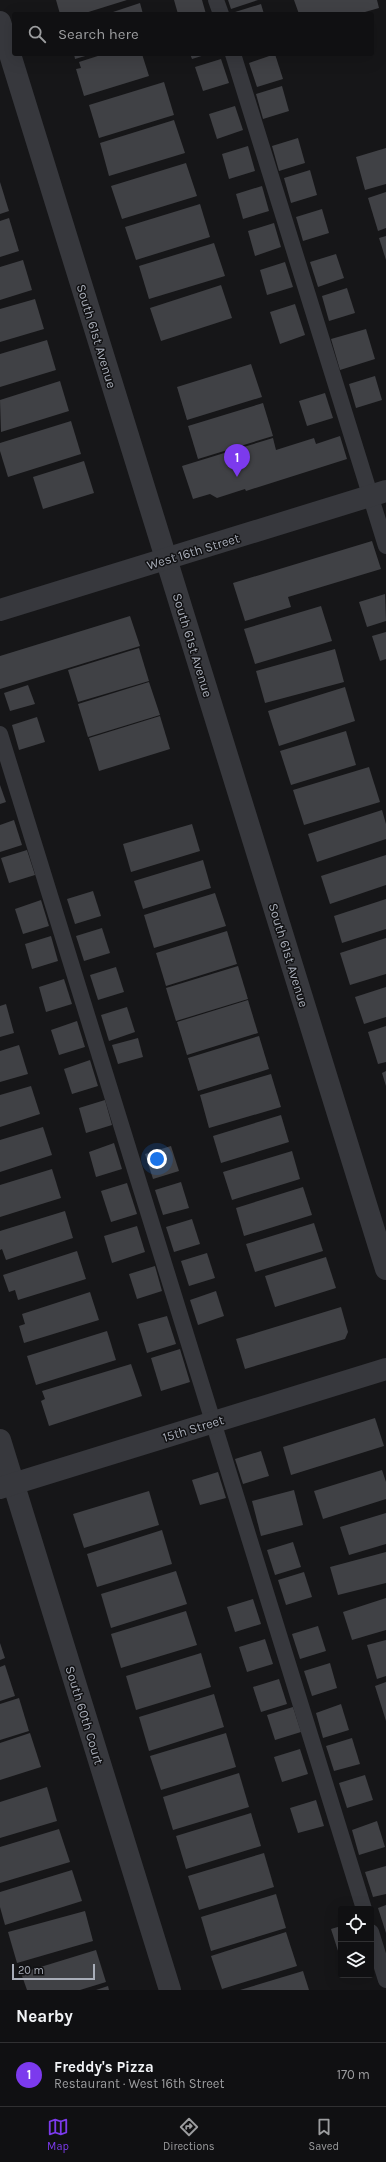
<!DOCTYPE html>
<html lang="en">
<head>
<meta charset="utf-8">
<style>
	:root { --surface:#101012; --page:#19191b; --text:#f1f3f6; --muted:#9c9d9f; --line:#303032; --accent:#7c3aed }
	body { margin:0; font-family:Karla,sans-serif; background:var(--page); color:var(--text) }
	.controls { position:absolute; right:12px; bottom:12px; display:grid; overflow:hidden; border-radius:4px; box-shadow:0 4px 16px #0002 }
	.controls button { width:36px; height:36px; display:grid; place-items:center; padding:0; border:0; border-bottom:1px solid var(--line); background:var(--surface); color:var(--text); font:20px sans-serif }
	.scale { position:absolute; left:12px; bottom:10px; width:83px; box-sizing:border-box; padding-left:4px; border:2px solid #a8adb8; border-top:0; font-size:11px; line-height:14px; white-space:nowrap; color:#a8adb8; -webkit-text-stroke:3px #111113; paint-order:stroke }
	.you { position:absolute; left:157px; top:1159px; width:14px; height:14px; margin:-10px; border:3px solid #fff; border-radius:50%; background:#1a73e8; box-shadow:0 0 0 6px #1a73e833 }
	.badge { display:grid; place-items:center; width:26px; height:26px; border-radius:50%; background:var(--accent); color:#fff; font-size:13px; font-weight:700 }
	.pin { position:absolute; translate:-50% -33px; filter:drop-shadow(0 1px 2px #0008) }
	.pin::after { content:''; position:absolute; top:21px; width:14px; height:12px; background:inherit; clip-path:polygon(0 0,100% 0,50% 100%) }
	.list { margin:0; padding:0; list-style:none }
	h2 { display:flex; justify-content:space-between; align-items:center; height:52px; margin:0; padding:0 16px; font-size:17px }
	h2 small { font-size:13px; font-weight:400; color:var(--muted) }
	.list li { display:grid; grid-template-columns:26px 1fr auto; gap:12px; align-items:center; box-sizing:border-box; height:64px; padding:0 16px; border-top:1px solid var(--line) }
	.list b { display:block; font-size:15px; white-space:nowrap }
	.list p { margin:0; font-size:13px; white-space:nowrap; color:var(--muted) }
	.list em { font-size:13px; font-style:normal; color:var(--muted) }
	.icon { flex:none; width:22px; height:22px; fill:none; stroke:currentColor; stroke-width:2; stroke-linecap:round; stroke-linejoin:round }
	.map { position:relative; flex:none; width:386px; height:1990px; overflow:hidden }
	.search { position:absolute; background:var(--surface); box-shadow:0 4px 16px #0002; left:12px; right:12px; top:12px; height:44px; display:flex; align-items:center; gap:10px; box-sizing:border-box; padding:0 14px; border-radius:4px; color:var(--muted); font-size:15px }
	.sheet { height:116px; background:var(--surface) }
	nav { display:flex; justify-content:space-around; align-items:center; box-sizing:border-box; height:56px; border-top:1px solid var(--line); background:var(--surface); font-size:11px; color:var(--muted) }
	nav a { display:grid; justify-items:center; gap:2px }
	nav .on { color:var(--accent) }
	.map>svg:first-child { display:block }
	.building { fill:#404145 }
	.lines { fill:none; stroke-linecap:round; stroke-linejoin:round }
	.service { stroke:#37383d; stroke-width:16 }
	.minor { stroke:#37383d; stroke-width:22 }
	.tertiary { stroke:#37383d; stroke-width:22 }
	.labels { text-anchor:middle; stroke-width:3; stroke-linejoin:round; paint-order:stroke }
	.street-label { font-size:13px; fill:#a8adb8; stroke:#111113 }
</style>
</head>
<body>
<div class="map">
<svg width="386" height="1990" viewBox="0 0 386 1990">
	<rect width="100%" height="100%" fill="#161618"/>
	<g class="building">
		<polygon points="56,0 127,0 82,14 60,14"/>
		<polygon points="174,0 202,0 206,14 178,14"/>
		<polygon points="228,0 258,0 231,9"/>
		<polygon points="294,0 377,0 379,8 358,14 299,14"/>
		<polygon points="140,3 143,14 107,14"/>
		<polygon points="261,4 264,14 235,14 235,12"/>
		<polygon points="74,54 92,54 75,59"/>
		<polygon points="104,54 142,54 149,76 84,96 76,69 81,68 79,62"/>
		<polygon points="190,54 208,54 192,59"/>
		<polygon points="275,54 283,79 257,87 249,63"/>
		<polygon points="221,59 229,83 203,91 195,67"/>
		<polygon points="164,82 174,115 99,138 89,105"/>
		<polygon points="282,86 289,111 263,119 256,94"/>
		<polygon points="235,106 243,130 217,139 209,114"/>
		<polygon points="174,120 185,153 109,176 100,143"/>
		<polygon points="298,138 305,163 279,171 272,146"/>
		<polygon points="248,146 255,171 229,179 222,154"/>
		<polygon points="386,148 386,184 365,190 356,157"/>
		<polygon points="186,163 197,196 122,219 111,186"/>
		<polygon points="310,170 317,195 291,203 284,178"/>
		<polygon points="0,182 9,211 0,214"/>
		<polygon points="262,186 269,211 243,219 236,194"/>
		<polygon points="386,192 386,228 378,231 368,198"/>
		<polygon points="200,204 210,237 136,260 125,227"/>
		<polygon points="322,209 329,233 303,241 296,217"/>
		<polygon points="9,218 19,251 0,257 0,221"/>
		<polygon points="274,223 281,247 255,256 248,231"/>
		<polygon points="386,236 386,260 379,238"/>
		<polygon points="214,243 225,276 149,299 139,266"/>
		<polygon points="336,254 344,278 318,287 310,262"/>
		<polygon points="23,260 32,290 0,300 0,267"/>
		<polygon points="285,262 293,287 267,295 260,270"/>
		<polygon points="221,285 232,318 161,341 150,308"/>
		<polygon points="347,288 355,313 329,321 322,296"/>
		<polygon points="35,299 44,329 0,342 0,309"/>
		<polygon points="295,304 305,335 280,344 270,312"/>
		<polygon points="366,329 375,359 340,370 331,339"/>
		<polygon points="47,340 56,370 0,387 0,354"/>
		<polygon points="251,364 262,397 187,420 177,387"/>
		<polygon points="375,376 382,400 356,408 349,384"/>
		<polygon points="60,381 69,411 1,432 0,400"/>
		<polygon points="325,393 333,418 307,426 299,401"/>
		<polygon points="263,403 273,436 198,459 188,426"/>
		<polygon points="71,421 81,454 8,477 0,451 0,443"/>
		<polygon points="340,436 347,459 246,491 245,489 217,498 210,494 193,499 182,466 273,438 276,450 314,438 316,444"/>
		<polygon points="84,461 94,493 43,509 33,477"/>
		<polygon points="372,541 381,569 288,597 291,607 245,621 233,583"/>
		<polygon points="385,594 386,621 367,627 359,602"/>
		<polygon points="321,606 332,641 255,664 244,629"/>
		<polygon points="130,616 140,646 0,689 0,656"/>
		<polygon points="386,632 386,659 380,661 372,636"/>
		<polygon points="139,648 149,681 78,702 68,670"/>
		<polygon points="335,649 344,682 265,703 256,671"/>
		<polygon points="149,682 160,715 88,737 78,704"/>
		<polygon points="28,685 35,704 10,711 4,693"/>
		<polygon points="345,687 355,721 279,746 268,711"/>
		<polygon points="160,716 170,749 99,771 89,738"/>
		<polygon points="37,717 45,742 19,750 12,725"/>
		<polygon points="346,731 356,765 291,785 280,751"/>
		<polygon points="369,767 380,802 304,825 293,790"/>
		<polygon points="0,785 6,802 0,804"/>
		<polygon points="382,810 386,824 386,839 317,862 308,834"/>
		<polygon points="14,820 22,845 0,852 0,825"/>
		<polygon points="192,824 200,851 131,872 123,844"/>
		<polygon points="27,850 35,875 9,883 1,858"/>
		<polygon points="386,855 386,885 330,904 321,876"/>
		<polygon points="203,860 211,888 143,909 134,881"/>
		<polygon points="93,891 101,916 75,924 67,899"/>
		<polygon points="215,893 226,926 154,948 144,915"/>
		<polygon points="386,899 386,929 342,943 334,916"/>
		<polygon points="41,900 49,926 23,934 15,909"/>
		<polygon points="102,928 110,953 84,961 76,936"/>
		<polygon points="227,931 237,964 166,986 156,953"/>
		<polygon points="51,936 58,961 32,969 25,944"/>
		<polygon points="386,938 386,974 350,985 340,953"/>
		<polygon points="238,966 248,999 176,1021 166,988"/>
		<polygon points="116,967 124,992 98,1000 90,975"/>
		<polygon points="64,979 72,1004 46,1012 39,987"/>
		<polygon points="386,987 386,1017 364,1024 355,997"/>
		<polygon points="248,1000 258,1033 187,1055 177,1022"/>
		<polygon points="6,1004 14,1033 0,1037 0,1006"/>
		<polygon points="127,1007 135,1032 109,1041 101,1015"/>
		<polygon points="77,1021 85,1047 59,1055 51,1030"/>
		<polygon points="386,1026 386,1062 378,1064 368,1032"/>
		<polygon points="259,1036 269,1069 198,1091 188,1058"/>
		<polygon points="138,1038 143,1057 118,1064 112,1045"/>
		<polygon points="19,1045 28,1074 0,1082 0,1051"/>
		<polygon points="90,1060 98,1086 72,1094 64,1069"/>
		<polygon points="386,1071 386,1086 382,1073"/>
		<polygon points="271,1074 281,1107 209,1128 200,1095"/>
		<polygon points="31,1086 40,1114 0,1127 0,1095"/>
		<polygon points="105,1100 112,1125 86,1133 79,1108"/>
		<polygon points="281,1115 289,1142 221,1163 213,1136"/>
		<polygon points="43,1127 52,1155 0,1172 0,1140"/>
		<polygon points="114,1143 122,1169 96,1177 89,1152"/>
		<polygon points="171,1146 179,1171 153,1179 145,1154"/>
		<polygon points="292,1151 300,1179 232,1200 223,1172"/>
		<polygon points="52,1169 61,1198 0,1217 0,1185"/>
		<polygon points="181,1182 189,1208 163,1215 155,1190"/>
		<polygon points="127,1183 137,1214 111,1222 101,1191"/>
		<polygon points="303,1187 312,1215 244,1236 236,1208"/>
		<polygon points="65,1211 73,1238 6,1260 2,1249 0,1250 0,1231"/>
		<polygon points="192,1219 200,1244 174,1252 166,1227"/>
		<polygon points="314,1223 323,1251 255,1272 246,1244"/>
		<polygon points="137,1226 145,1252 112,1263 104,1236"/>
		<polygon points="77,1251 86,1279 18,1300 15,1290 9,1292 3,1275"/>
		<polygon points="207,1253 215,1278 189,1286 181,1261"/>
		<polygon points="326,1257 336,1288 275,1307 265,1276"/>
		<polygon points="155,1266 162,1291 137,1299 129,1274"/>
		<polygon points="216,1291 224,1316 198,1325 190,1300"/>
		<polygon points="90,1292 99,1320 24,1343 19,1326 25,1324 22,1314"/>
		<polygon points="341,1307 348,1332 345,1339 245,1369 236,1339"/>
		<polygon points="167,1316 176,1344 147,1353 138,1324"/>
		<polygon points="107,1331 116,1360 36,1385 27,1356"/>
		<polygon points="180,1349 190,1382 161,1391 151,1358"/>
		<polygon points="131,1364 142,1396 49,1426 41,1401 45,1399 42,1391"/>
		<polygon points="375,1418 384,1446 291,1475 283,1447"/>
		<polygon points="261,1451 269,1476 243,1484 235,1459"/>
		<polygon points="382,1470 386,1482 386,1499 323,1519 314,1491"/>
		<polygon points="218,1472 226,1498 200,1505 192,1480"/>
		<polygon points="294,1490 303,1525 261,1536 252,1501"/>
		<polygon points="149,1491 159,1525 84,1548 73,1514"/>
		<polygon points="386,1513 386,1544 349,1555 340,1527"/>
		<polygon points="162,1530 172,1564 97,1587 87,1554"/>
		<polygon points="293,1542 301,1567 275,1575 267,1550"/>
		<polygon points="386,1552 386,1583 338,1595 330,1567"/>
		<polygon points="176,1571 187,1604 111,1628 101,1594"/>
		<polygon points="304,1572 312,1597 286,1605 278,1580"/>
		<polygon points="386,1598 386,1630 352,1640 343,1612"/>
		<polygon points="253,1599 261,1624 235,1632 227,1607"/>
		<polygon points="186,1611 197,1645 121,1668 111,1634"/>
		<polygon points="318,1626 326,1651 300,1659 292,1634"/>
		<polygon points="265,1639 273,1664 247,1672 239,1647"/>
		<polygon points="386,1640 386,1676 377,1679 367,1645"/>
		<polygon points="0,1643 5,1658 0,1660"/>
		<polygon points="201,1653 211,1687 136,1710 126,1676"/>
		<polygon points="330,1663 337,1688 312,1696 304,1671"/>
		<polygon points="5,1665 15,1696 0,1701 0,1667"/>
		<polygon points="279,1679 287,1704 261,1712 253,1687"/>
		<polygon points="386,1682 386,1721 375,1686"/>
		<polygon points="214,1694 224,1727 149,1751 139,1717"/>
		<polygon points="19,1698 29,1731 0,1740 0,1704"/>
		<polygon points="341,1704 349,1730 323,1738 316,1713"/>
		<polygon points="293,1707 301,1732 275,1740 267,1715"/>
		<polygon points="30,1733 41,1767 0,1780 0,1743"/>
		<polygon points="226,1733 236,1767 161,1790 150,1756"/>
		<polygon points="352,1738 360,1764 334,1771 326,1746"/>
		<polygon points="300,1749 308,1774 282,1782 274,1757"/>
		<polygon points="239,1773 249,1807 173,1830 163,1797"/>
		<polygon points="365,1775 373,1800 347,1808 339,1783"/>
		<polygon points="47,1787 57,1821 0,1838 0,1802"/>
		<polygon points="316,1800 324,1826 298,1833 290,1808"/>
		<polygon points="251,1813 261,1846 186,1869 176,1836"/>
		<polygon points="377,1821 385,1847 359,1855 352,1830"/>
		<polygon points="59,1829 70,1862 0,1883 0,1847"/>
		<polygon points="264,1853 274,1887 199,1910 188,1876"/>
		<polygon points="386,1866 386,1894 373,1897 365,1872"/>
		<polygon points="72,1870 82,1901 5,1925 0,1907 0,1892"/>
		<polygon points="276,1894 286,1928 211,1951 201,1917"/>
		<polygon points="386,1905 386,1933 378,1908"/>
		<polygon points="85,1911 93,1941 17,1963 8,1932"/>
		<polygon points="341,1926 341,1953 339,1954 331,1929"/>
		<polygon points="286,1932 297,1966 222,1989 211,1956"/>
		<polygon points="96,1950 106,1982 80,1990 27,1990 21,1973"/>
		<polygon points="303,1971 309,1990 240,1990"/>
		<polygon points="108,1986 109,1990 96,1990"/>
	</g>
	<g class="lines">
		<g class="service">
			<polyline points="216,0 221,14"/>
			<polyline points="233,54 386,546"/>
			<polyline points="0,734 364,1909"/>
			<polyline points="371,1932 386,1980"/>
		</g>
		<g class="minor">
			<polyline points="0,22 386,1269"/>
			<polyline points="0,1440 170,1990"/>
			<polyline points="0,1488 386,1369"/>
		</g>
		<polyline class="tertiary" points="0,610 386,491"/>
	</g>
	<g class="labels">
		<g class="street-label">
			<text transform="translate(97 336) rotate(73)" y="5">South 61st Avenue</text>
			<text transform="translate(193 551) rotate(-17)" y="5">West 16th Street</text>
			<text transform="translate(193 645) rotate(73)" y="5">South 61st Avenue</text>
			<text transform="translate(289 955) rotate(73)" y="5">South 61st Avenue</text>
			<text transform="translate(193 1428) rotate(-17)" y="5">15th Street</text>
			<text transform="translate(85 1715) rotate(73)" y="5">South 60th Court</text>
		</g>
	</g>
</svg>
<div class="controls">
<button><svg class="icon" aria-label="locate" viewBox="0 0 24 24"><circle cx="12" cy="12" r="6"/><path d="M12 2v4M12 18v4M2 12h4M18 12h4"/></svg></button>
<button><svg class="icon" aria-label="layers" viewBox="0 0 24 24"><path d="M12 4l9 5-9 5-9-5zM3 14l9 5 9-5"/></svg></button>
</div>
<div class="scale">20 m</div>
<div class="you"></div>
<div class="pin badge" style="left:237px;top:477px">1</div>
<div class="search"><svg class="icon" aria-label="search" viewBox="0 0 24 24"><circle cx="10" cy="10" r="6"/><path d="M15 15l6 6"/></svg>Search here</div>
</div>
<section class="sheet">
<h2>Nearby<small></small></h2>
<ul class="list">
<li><span class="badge">1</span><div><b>Freddy's Pizza</b><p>Restaurant · West 16th Street</p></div><em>170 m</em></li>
</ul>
</section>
<nav>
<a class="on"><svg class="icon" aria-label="map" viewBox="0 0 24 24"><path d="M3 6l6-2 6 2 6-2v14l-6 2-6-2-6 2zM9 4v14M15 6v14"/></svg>Map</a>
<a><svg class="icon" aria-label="directions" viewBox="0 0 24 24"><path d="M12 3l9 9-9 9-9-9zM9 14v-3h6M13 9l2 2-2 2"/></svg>Directions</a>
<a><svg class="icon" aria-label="saved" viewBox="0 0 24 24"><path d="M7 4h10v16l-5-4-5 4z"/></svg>Saved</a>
</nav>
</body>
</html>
